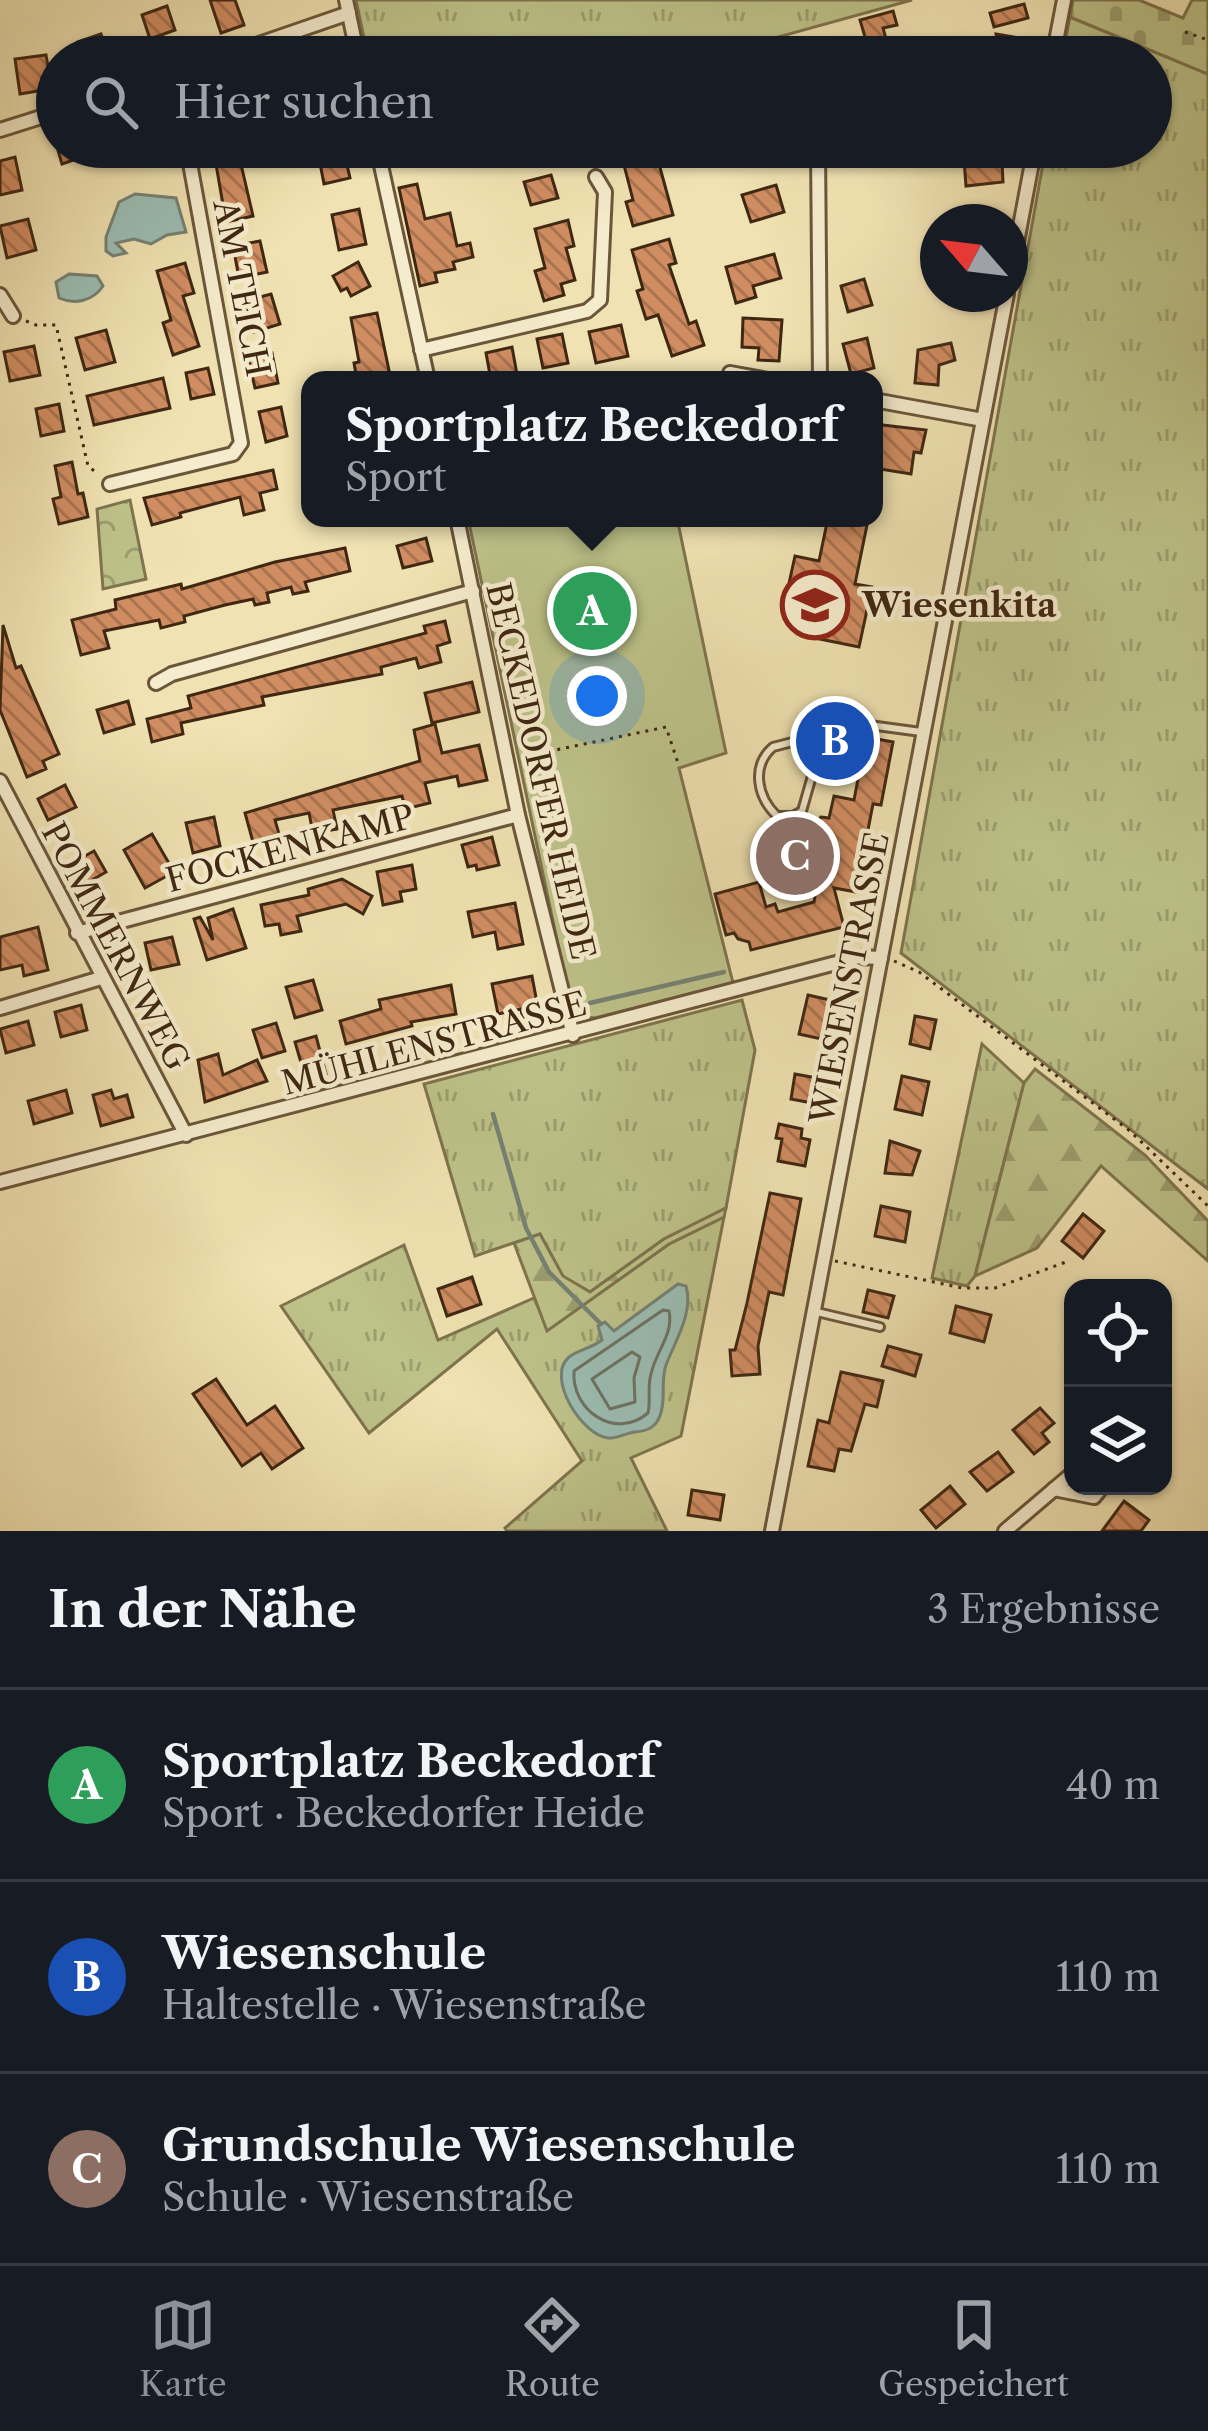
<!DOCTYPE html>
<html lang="de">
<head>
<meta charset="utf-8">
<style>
	:root { --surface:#171b24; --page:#20242c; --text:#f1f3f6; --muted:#9ea1a6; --line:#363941; --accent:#8c9099 }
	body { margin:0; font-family:"Libre Caslon Text",serif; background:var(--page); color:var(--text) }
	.controls { position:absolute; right:36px; bottom:36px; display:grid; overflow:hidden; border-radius:24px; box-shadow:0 3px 9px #0004 }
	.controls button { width:108px; height:108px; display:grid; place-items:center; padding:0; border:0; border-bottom:3px solid var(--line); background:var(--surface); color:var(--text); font:60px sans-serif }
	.compass { position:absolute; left:920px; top:204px; width:108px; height:108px; border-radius:50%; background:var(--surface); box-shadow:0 3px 9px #0004; rotate:298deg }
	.you { position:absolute; left:597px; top:696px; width:42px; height:42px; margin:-30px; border:9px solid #fff; border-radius:50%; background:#1a73e8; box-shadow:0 0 0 18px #1a73e833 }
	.badge { display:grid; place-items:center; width:78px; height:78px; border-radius:50%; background:var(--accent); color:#fff; font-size:39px; font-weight:700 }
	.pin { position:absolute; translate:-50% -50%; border:6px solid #fff; box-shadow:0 3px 12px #0006 }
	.popup { position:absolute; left:301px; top:371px; width:582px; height:156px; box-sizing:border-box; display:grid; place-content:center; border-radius:24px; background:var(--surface); filter:drop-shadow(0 3px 9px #0005); font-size:39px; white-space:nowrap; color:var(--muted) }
	.popup b { font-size:45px; color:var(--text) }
	.popup::after { content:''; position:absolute; left:50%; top:100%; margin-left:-24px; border:24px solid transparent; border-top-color:var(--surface) }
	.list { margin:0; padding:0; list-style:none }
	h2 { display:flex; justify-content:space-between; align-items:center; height:156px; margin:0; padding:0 48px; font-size:51px }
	h2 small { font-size:39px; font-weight:400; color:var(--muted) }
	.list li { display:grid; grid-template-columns:78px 1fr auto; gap:36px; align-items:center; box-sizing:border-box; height:192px; padding:0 48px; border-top:3px solid var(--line) }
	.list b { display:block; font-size:45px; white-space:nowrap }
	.list p { margin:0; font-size:39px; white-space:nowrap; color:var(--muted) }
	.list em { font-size:39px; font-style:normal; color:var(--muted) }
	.icon { flex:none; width:66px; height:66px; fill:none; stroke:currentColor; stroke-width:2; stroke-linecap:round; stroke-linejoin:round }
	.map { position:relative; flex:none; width:1208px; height:1531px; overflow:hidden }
	.search { position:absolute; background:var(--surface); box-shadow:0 3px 9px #0004; left:36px; right:36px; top:36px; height:132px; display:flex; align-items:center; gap:30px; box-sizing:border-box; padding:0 42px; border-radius:66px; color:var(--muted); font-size:45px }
	.sheet { height:732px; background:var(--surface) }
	nav { display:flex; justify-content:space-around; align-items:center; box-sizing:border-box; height:168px; border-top:3px solid var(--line); background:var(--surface); font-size:33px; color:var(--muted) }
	nav a { display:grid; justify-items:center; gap:6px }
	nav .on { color:var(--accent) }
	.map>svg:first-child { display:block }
	.grass { fill:url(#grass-tufts); stroke:#7e744e; stroke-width:3 }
	.forest { fill:url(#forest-firs); stroke:#7e744e; stroke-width:3 }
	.cemetery { fill:url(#cemetery-stones); stroke:#7e744e; stroke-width:3 }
	.park { fill:url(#park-crowns); stroke:#7e744e; stroke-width:3 }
	.garden { fill:#bdc289; stroke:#7e744e; stroke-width:3 }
	.water { fill:#9bbdb3; stroke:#768173; stroke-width:3 }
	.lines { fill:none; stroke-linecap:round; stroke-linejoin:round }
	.shore { stroke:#6d7262; stroke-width:3 }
	.stream { stroke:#768173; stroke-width:4.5 }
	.building { fill:url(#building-back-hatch); stroke:#3f2712; stroke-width:3 }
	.lane-casing { stroke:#6b563a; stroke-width:12 }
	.street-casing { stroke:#6b563a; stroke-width:18 }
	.path { stroke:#3f2712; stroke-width:3; stroke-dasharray:3 6; stroke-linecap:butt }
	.lane { stroke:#f5eccd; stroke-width:6 }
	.street { stroke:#f5eccd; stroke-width:12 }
	.labels { text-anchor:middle; stroke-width:9; stroke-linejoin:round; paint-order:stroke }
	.street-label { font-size:33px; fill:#3f2712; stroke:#f5eccd }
	.poi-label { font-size:33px; font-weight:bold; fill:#3f2712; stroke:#f5eccd; text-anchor:start }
</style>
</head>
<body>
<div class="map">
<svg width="1208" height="1531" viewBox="0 0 1208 1531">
	<defs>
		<pattern id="grass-tufts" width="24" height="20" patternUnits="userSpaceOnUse" patternTransform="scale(3)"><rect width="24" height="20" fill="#bdc289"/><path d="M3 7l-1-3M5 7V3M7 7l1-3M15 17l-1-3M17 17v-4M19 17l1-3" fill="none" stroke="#9b9e6f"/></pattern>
		<pattern id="forest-firs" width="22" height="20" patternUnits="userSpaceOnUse" patternTransform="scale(3)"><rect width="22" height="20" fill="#bdc289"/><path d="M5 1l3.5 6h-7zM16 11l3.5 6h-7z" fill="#9b9e6f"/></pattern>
		<pattern id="cemetery-stones" width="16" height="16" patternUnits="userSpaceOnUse" patternTransform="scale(3)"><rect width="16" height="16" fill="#bdc289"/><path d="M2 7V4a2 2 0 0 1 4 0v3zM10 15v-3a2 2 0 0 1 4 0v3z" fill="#9b9e6f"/></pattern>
		<pattern id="park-crowns" width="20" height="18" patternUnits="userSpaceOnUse" patternTransform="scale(3)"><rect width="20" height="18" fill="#bdc289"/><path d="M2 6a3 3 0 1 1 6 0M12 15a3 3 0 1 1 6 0" fill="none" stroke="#9b9e6f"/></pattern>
		<pattern id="building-back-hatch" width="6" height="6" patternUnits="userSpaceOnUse" patternTransform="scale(3)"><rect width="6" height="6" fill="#d08d62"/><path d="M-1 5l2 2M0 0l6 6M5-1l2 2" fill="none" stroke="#aa734f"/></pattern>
	</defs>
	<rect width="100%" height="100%" fill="#f0e2b2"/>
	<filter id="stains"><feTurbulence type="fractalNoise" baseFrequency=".00167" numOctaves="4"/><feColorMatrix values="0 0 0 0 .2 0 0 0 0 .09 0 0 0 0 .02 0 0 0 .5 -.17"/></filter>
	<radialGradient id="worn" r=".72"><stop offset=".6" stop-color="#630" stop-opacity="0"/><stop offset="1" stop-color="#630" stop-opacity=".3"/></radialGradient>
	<g class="grass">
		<polygon points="356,0 912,0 706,57 368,57"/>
		<polygon points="1070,17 1208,74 1208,1189 901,953 1046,147 1151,147 1151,57 1062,57"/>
		<polygon points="742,1000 755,1050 726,1208 664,1239 590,1292 563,1277 540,1234 475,1256 424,1084"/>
		<polygon points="982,1044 1024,1083 975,1276 967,1286 932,1278"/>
		<polygon points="724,1217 681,1436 631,1458 667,1531 507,1531 505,1528 582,1461 497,1329 369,1433 281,1306 404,1245 438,1340 534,1298 548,1330 669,1244"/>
	</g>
	<g class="forest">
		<polygon points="1035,1069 1145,1155 1208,1221 1208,1261 1101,1166 1037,1248 975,1276 1024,1083"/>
		<polygon points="726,1208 724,1217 669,1244 547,1331 514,1243 540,1234 563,1276 590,1292 664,1239"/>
	</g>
	<polygon class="cemetery" points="1073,0 1139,0 1183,18 1192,0 1208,0 1208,74 1070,17"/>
	<polygon class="park" points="130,500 146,579 103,589 97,509"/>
	<polygon class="garden" points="468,518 677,518 726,753 679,768 733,983 595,1018 581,1016 570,1002"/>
	<g class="water">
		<polygon points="135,194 176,198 186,232 167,235 151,244 134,239 116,243 126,253 113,256 106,251 106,237 119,202"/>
		<path d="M69 274 97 276 103 286C93 301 75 305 59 298L56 282Z"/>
		<path d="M678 1284 686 1286C694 1312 675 1341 666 1365 660 1382 667 1404 658 1420 653 1429 645 1431 635 1432 626 1433 616 1439 608 1438 583 1436 545 1378 569 1357 578 1350 592 1348 602 1340L598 1326 605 1322 614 1331Z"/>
	</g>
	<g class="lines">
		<g class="shore">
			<path d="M663 1310 669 1311C674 1334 656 1351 651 1374 647 1387 651 1400 648 1413 615 1441 571 1410 574 1371Z"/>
			<polygon points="632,1352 640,1357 634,1378 635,1402 610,1409 592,1379"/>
		</g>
		<g class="stream">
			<polyline points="590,1003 724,972"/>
			<polyline points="493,1114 526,1228 549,1272 601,1324"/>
		</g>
	</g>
	<g class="building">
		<polygon points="210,0 235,0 244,25 221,33"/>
		<polygon points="1024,4 1028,18 994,27 990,13"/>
		<polygon points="167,6 175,30 150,39 142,15"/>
		<polygon points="893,11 897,25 883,28 891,57 871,57 860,20"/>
		<polygon points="101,34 109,57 83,57 78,42"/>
		<polygon points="996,34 1032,40 1029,57 988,54 985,42 997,40"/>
		<polygon points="46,55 50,77 42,78 44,90 20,94 15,59"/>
		<polygon points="57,147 105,147 105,149 62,164"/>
		<polygon points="213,147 237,147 253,216 226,222"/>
		<polygon points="730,147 784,147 785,148 738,166"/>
		<polygon points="980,147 981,164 1002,162 1003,182 966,186 964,160 948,161 947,148"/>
		<polygon points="344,152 350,178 324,184 319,158"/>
		<polygon points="656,153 673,215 633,226 626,202 633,200 623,161"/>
		<polygon points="15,157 22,190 0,195 0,161"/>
		<polygon points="551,175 558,198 531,205 524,182"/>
		<polygon points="417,184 425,219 450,213 457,246 470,243 473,257 453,262 455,269 435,273 437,282 420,286 399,188"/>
		<polygon points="776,185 784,212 751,222 742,195"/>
		<polygon points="359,209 366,244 339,250 332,215"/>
		<polygon points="28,219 36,250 7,258 0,226"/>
		<polygon points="568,220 574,246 566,248 575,280 561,284 564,295 544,301 535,271 545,268 535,229"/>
		<polygon points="669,239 676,263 669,265 689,324 696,321 704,345 672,356 658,315 646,319 637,291 643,289 632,250"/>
		<polygon points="260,241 267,272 239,278 233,246"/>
		<polygon points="774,254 781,278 753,286 756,297 736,303 726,267"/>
		<polygon points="358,262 370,286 351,296 347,288 341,291 333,276"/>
		<polygon points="185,263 194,293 183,296 199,346 173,355 163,323 171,320 157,271"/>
		<polygon points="864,279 872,305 848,312 841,286"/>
		<polygon points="271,294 280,324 254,332 245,301"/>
		<polygon points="377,313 391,380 357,380 354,363 359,362 351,318"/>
		<polygon points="743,318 782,320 779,361 758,360 759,348 742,347"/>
		<polygon points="621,325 628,356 596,363 589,332"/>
		<polygon points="106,330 115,362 85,370 76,338"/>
		<polygon points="562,334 568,363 543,368 537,339"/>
		<polygon points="867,338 874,368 851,374 843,344"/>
		<polygon points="951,343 955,360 939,365 938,385 915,383 918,350"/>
		<polygon points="34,346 40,375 10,381 4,352"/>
		<polygon points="512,347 518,380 491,380 486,353"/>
		<polygon points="272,353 278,383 255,388 248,358"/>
		<polygon points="208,368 214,394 191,399 186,373"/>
		<polygon points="163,378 170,408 94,425 87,396"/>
		<polygon points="59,404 64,431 41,436 36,409"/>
		<polygon points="281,407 287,436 266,442 259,412"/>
		<polygon points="874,424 926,430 921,453 914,452 911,474 874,468"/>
		<polygon points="72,462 78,494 83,493 88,517 59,524 53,499 61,497 55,466"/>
		<polygon points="273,470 277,489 260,493 264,510 244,515 240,497 180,513 181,517 152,525 144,498"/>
		<polygon points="828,518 867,525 855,584 872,587 859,647 815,638 822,605 786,597 795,556 819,561"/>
		<polygon points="426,538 432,561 403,568 397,546"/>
		<polygon points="345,548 350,571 305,582 308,591 293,594 291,587 267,593 269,602 255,605 253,599 225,605 184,616 185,622 161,628 159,620 104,631 109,648 81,655 72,620 116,609 115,600 181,584 182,589 275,562"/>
		<polygon points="445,621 450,642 437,646 441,662 419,668 416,658 381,667 382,674 262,697 264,705 181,723 183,734 152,742 147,719 191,708 188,696 426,633 424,626"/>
		<polygon points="3,625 16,668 21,666 59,754 43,761 46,769 27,777 0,710"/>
		<polygon points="472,682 479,712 432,723 425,693"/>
		<polygon points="128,701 134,724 104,733 97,710"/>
		<polygon points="435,724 442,753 479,745 487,780 459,786 457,776 425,783 430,803 405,809 402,796 333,810 337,829 313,833 309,813 275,820 279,834 253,842 245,813 420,761 414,730"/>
		<polygon points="866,737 893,742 881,805 873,804 856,892 834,888 844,927 751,950 749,942 738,939 734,933 726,935 715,894 759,882 766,907 775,904 778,912 814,902 820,867 815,866 803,849 806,832 821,817 829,818 834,796 854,800"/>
		<polygon points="65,785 76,807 48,820 38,799"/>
		<polygon points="214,817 220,846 193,853 186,823"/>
		<polygon points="152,834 174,872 145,888 124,850"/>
		<polygon points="492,837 499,865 477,870 476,865 468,867 462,845"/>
		<polygon points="94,851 106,872 75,890 63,868"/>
		<polygon points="412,865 416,889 400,892 402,901 383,905 377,872"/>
		<polygon points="342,879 372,896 363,914 346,904 297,916 301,931 281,935 279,924 265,926 261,905 309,895 308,889"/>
		<polygon points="515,903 523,944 498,949 495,932 473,937 468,912"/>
		<polygon points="233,909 246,948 207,960 194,919 200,917 213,940 208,918"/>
		<polygon points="38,927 48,970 24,976 22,965 0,970 0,937"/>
		<polygon points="172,937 179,964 151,970 145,943"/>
		<polygon points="532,976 540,1019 523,1022 521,1009 498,1014 492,984"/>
		<polygon points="313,980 322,1010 295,1018 286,987"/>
		<polygon points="451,985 456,1014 411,1022 412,1026 346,1044 340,1021 381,1009 379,1000"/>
		<polygon points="808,995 834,1001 826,1040 799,1034"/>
		<polygon points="81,1005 87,1030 61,1037 55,1012"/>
		<polygon points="915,1016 936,1020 930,1049 910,1044"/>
		<polygon points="28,1021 34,1045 6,1053 0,1029"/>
		<polygon points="276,1023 285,1051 262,1058 253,1030"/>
		<polygon points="316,1036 326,1074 306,1080 295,1042"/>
		<polygon points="218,1054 223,1075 257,1060 267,1081 205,1102 198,1060"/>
		<polygon points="795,1074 822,1079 817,1104 791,1099"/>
		<polygon points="902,1076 929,1082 922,1115 895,1109"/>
		<polygon points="66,1090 72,1113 34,1124 28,1101"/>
		<polygon points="111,1090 114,1099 127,1095 133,1117 101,1126 93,1095"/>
		<polygon points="779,1124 802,1129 801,1138 810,1140 805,1166 778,1161 782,1139 776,1138"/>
		<polygon points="890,1141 920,1151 912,1175 885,1173"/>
		<polygon points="770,1193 801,1199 783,1295 769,1292 758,1346 760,1374 732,1376 730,1350 735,1350 747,1303"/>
		<polygon points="881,1206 910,1212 905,1242 875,1236"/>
		<polygon points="1083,1214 1104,1231 1083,1258 1062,1241"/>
		<polygon points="472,1277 481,1304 447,1316 438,1289"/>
		<polygon points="868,1290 894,1296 888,1318 863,1312"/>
		<polygon points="956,1306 991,1315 984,1342 950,1333"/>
		<polygon points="888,1346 921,1355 915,1376 882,1366"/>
		<polygon points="841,1372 883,1381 877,1407 865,1404 851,1451 839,1449 834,1471 808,1466 818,1420 829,1423"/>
		<polygon points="216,1379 247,1425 275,1406 303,1448 272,1469 261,1453 242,1466 193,1394"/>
		<polygon points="1040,1408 1054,1423 1042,1433 1049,1442 1034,1454 1013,1430"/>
		<polygon points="998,1452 1013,1472 987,1491 970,1472"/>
		<polygon points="950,1486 965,1504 936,1528 921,1510"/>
		<polygon points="692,1490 724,1495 720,1520 688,1515"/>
		<polygon points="1124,1501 1149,1520 1141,1531 1102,1531"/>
	</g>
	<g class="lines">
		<defs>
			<g id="lane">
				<path d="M824 734 802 811 793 816H777C757 797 751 766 773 747L862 724 921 732"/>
				<polyline points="817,1312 880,1327"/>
			</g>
			<g id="street">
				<polyline points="346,0 358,57"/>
				<polyline points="221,57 349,13"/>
				<polyline points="821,57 822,53"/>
				<polyline points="1053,57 1064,0"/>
				<polyline points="0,130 57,112"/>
				<polyline points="377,147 428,380"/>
				<polyline points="818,147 820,380"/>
				<polyline points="1010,279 1035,147"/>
				<polyline points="0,295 13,316"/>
				<polyline points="421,350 587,311 600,300 605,192 596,177"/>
				<polyline points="730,373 768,380"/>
				<polyline points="874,400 983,420"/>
				<polyline points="110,484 233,454 241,443 187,147"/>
				<polyline points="457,518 518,815 573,1035"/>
				<polyline points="156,683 172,674 473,591"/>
				<polyline points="0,781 186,1135"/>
				<polyline points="77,933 518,815"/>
				<polyline points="0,1008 101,978"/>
				<polyline points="0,1182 859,957 881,958"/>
				<polyline points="1054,1489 1094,1497 1103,1486"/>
				<polyline points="772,1531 1007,294"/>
				<polyline points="1005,1531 1073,1473"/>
			</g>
		</defs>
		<use href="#lane" class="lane-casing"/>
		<use href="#street" class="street-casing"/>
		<g class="path">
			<polyline points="1185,32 1208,40"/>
			<polyline points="26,321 36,325 56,325 88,466 98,474"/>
			<polyline points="522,757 666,727 679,766"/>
			<polyline points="894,961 919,972 1130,1131 1208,1206"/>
			<polyline points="835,1261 962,1288 995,1288 1066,1262"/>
		</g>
		<use href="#lane" class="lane"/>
		<use href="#street" class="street"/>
	</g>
	<defs>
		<symbol id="school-ring" viewBox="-11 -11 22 22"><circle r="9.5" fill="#f5eccd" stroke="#8f2418" stroke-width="1.5"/><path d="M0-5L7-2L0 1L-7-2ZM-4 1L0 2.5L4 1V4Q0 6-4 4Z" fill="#8f2418"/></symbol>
	</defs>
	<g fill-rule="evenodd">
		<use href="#school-ring" x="777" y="567" width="76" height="76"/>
	</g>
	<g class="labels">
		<g class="street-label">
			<text transform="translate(242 288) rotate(79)" y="12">AM TEICH</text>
			<text transform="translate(541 771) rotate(77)" y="12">BECKEDORFER HEIDE</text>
			<text transform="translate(290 848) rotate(-15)" y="12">FOCKENKAMP</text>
			<text transform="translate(116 946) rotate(62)" y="12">POMMERNWEG</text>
			<text transform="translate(849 978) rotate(-79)" y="12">WIESENSTRASSE</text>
			<text transform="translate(434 1043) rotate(-15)" y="12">MÜHLENSTRASSE</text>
		</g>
		<g class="poi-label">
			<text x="862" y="617">Wiesenkita</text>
		</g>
	</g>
	<rect width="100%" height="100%" filter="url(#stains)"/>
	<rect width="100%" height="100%" fill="url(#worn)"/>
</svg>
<div class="controls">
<button><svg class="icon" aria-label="locate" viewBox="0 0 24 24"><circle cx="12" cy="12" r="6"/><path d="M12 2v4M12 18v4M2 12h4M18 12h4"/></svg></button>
<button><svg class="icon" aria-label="layers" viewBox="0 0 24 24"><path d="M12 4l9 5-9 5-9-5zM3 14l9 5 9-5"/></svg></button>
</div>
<svg class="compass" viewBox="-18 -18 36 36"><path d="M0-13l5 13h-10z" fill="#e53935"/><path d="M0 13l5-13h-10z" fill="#9ea1a6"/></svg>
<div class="you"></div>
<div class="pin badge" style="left:592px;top:611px;background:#2e9e5b">A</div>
<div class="popup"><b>Sportplatz Beckedorf</b>Sport</div>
<div class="pin badge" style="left:835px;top:741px;background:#1a4fb4">B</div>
<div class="pin badge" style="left:795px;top:856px;background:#8d6e63">C</div>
<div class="search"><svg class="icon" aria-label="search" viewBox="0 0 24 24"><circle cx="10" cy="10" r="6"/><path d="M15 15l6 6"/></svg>Hier suchen</div>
</div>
<section class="sheet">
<h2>In der Nähe<small>3 Ergebnisse</small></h2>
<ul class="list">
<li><span class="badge" style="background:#2e9e5b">A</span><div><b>Sportplatz Beckedorf</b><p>Sport · Beckedorfer Heide</p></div><em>40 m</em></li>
<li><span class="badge" style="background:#1a4fb4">B</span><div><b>Wiesenschule</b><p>Haltestelle · Wiesenstraße</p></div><em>110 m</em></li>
<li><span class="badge" style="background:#8d6e63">C</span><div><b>Grundschule Wiesenschule</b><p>Schule · Wiesenstraße</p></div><em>110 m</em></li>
</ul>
</section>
<nav>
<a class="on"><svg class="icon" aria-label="map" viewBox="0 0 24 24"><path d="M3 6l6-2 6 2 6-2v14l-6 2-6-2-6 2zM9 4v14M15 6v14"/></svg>Karte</a>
<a><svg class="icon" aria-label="directions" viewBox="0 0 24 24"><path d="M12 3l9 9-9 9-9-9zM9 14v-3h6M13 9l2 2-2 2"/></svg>Route</a>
<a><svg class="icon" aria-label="saved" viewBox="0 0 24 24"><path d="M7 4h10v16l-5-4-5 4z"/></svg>Gespeichert</a>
</nav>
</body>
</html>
